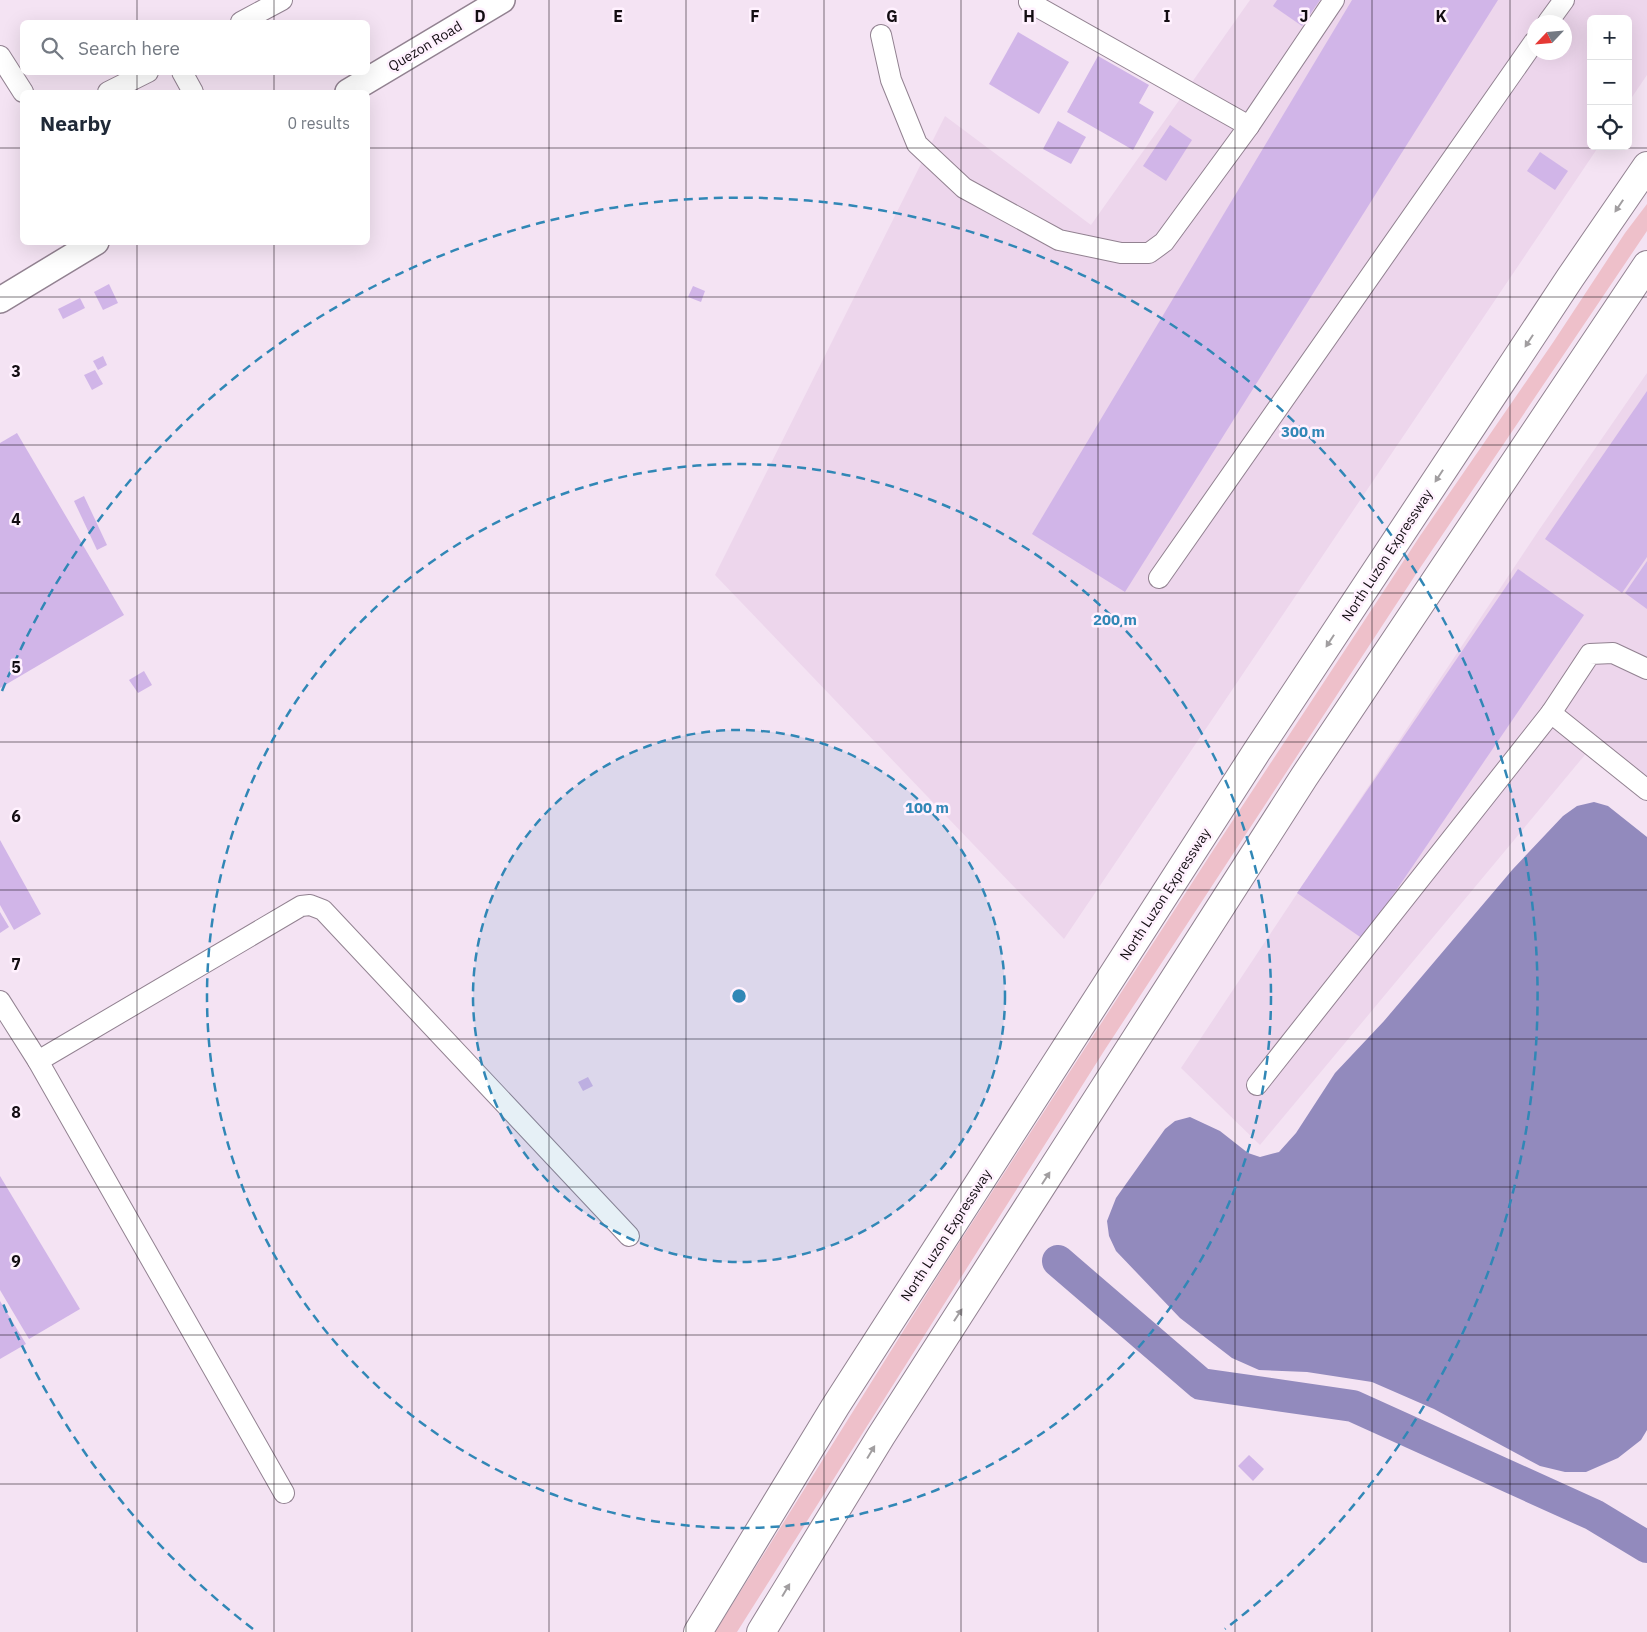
<!DOCTYPE html>
<html lang="en">
<head>
<meta charset="utf-8">
<style>
	:root { --surface:#fff; --page:#f6f6f7; --text:#1f2937; --muted:#747a83; --line:#e0e1e3 }
	body { margin:0; font-family:"IBM Plex Sans",sans-serif; background:var(--page); color:var(--text) }
	.controls { position:absolute; right:15px; top:15px; display:grid; overflow:hidden; border-radius:8px; box-shadow:0 5px 20px #0002 }
	.controls button { width:45px; height:45px; display:grid; place-items:center; padding:0; border:0; border-bottom:1px solid var(--line); background:var(--surface); color:var(--text); font:25px sans-serif }
	.compass { position:absolute; left:1527px; top:15px; width:45px; height:45px; border-radius:50%; background:var(--surface); box-shadow:0 5px 20px #0002; rotate:244deg }
	.list { margin:0; padding:0; list-style:none }
	h2 { display:flex; justify-content:space-between; align-items:center; height:65px; margin:0; padding:0 20px; font-size:21px }
	h2 small { font-size:16px; font-weight:400; color:var(--muted) }
	.icon { flex:none; width:28px; height:28px; fill:none; stroke:currentColor; stroke-width:2; stroke-linecap:round; stroke-linejoin:round }
	.map { position:relative; flex:none; width:1647px; height:1632px; overflow:hidden }
	.search { position:absolute; background:var(--surface); box-shadow:0 5px 20px #0002; left:20px; top:20px; width:350px; height:55px; display:flex; align-items:center; gap:12px; box-sizing:border-box; padding:0 18px; border-radius:8px; color:var(--muted); font-size:19px }
	.panel { position:absolute; background:var(--surface); box-shadow:0 5px 20px #0002; left:20px; top:90px; width:350px; height:155px; border-radius:8px }
	.map>svg:first-child { display:block }
	.built { fill:#edd6ec; fill-rule:evenodd }
	.green { fill:#eec0ca }
	.water { fill:#928abd }
	.lines { fill:none; stroke-linecap:round; stroke-linejoin:round }
	.river { stroke:#928abd; stroke-width:32 }
	.building { fill:#d1b5e8 }
	.minor-casing { stroke:#928291; stroke-width:22 }
	.major-casing { stroke:#928291; stroke-width:28 }
	.highway-casing { stroke:#928291; stroke-width:30 }
	.minor { stroke:#fff; stroke-width:20 }
	.major { stroke:#fff; stroke-width:25 }
	.highway { stroke:#fff; stroke-width:28 }
	.oneway { fill:#a19ea0 }
	.grid { fill:none; stroke:#130d12; stroke-width:1; stroke-opacity:0.55 }
	.ring { fill:none; stroke:#3187b6; stroke-width:2.5; stroke-dasharray:9 6 }
	.labels { text-anchor:middle; stroke-width:5; stroke-linejoin:round; paint-order:stroke }
	.street-label { font-size:14px; fill:#130d12; stroke:#fff1fe }
	.grid-label { font-size:16px; text-anchor:middle; font-weight:bold; fill:#130d12; stroke:#fff1fe; stroke-width:5; stroke-linejoin:round; paint-order:stroke }
	.centre { fill:#3187b6; stroke:#fff1fe; stroke-width:2.5 }
	.ring-label { font-size:15px; text-anchor:middle; font-weight:bold; fill:#3187b6; stroke:#fff1fe; stroke-width:5; stroke-linejoin:round; paint-order:stroke }
</style>
</head>
<body>
<div class="map">
<svg width="1647" height="1632" viewBox="0 0 1647 1632">
	<rect width="100%" height="100%" fill="#f4e3f3"/>
	<g class="built">
		<path d="M1250 0H1647V75L1628 103V19H1591V146H1599L1064 939 715 575 945 116 1091 225ZM1534 22H1564V52H1534Z"/>
		<polygon points="1647,373 1647,795 1589,750 1260,1145 1181,1068 1539,530"/>
	</g>
	<polygon class="green" points="1647,204 1647,231 1418,571 1104,1051 737,1632 715,1632 944,1266 1214,849 1420,536 1554,341 1625,233"/>
	<polygon class="water" points="1594,802 1608,806 1647,837 1647,1430 1641,1440 1618,1458 1586,1472 1565,1472 1540,1466 1434,1409 1372,1382 1307,1372 1259,1370 1232,1358 1180,1318 1116,1251 1109,1236 1107,1221 1116,1198 1165,1129 1175,1121 1190,1117 1220,1131 1248,1153 1260,1157 1279,1152 1296,1133 1335,1073 1384,1021 1513,869 1563,816 1577,806"/>
	<g class="lines">
		<polyline class="river" points="1058,1261 1201,1384 1353,1406 1594,1515 1647,1547"/>
	</g>
	<g class="building">
		<polygon points="1277,0 1320,0 1302,26 1273,6"/>
		<polygon points="1352,0 1498,0 1125,592 1032,534"/>
		<polygon points="1018,32 1069,62 1039,114 989,84"/>
		<polygon points="1098,56 1149,85 1139,103 1154,112 1133,150 1067,112"/>
		<polygon points="1058,121 1086,137 1071,164 1043,149"/>
		<polygon points="1170,125 1192,140 1166,181 1143,166"/>
		<polygon points="1540,152 1568,171 1555,190 1527,171"/>
		<polygon points="109,284 118,303 103,310 94,292"/>
		<polygon points="693,286 705,291 701,302 688,297"/>
		<polygon points="80,298 85,308 63,319 58,309"/>
		<polygon points="103,356 107,365 98,370 93,361"/>
		<polygon points="95,370 103,384 92,390 84,375"/>
		<polygon points="1647,391 1647,557 1622,593 1545,539"/>
		<polygon points="17,433 124,615 0,688 0,443"/>
		<polygon points="84,496 107,545 97,550 74,501"/>
		<polygon points="1647,561 1647,609 1625,593"/>
		<polygon points="1518,569 1584,615 1363,939 1297,893"/>
		<polygon points="144,671 152,685 138,693 129,680"/>
		<polygon points="0,840 41,914 14,930 0,905"/>
		<polygon points="0,912 9,927 0,933"/>
		<polygon points="588,1077 593,1086 583,1091 578,1082"/>
		<polygon points="0,1176 80,1309 29,1339 0,1290"/>
		<polygon points="0,1301 26,1344 0,1359"/>
		<polygon points="1249,1455 1264,1469 1253,1481 1238,1466"/>
	</g>
	<g class="lines">
		<defs>
			<g id="minor">
				<polyline points="1029,2 1249,126"/>
				<polyline points="241,22 282,0"/>
				<polyline points="1548,22 1564,0"/>
				<polyline points="881,35 891,80 917,144 964,188 1059,240 1121,253 1149,253 1164,242 1249,126 1334,0"/>
				<polyline points="0,56 23,92"/>
				<polyline points="182,72 193,92"/>
				<polyline points="108,92 148,72"/>
				<polyline points="1159,578 1534,42"/>
				<polyline points="1551,713 1647,790"/>
				<polyline points="0,1001 38,1061 284,1493"/>
				<polyline points="38,1061 301,906 310,905 323,910 629,1236"/>
				<polyline points="1257,1085 1551,713 1590,654 1613,653 1647,669"/>
			</g>
			<g id="major">
				<polyline points="348,92 502,0"/>
				<polyline points="0,300 96,242"/>
			</g>
			<g id="highway">
				<polyline points="698,1632 835,1407 1257,751 1570,278 1647,166"/>
				<polyline points="761,1632 881,1436 1304,777 1647,265"/>
			</g>
		</defs>
		<use href="#minor" class="minor-casing"/>
		<use href="#major" class="major-casing"/>
		<use href="#highway" class="highway-casing"/>
		<use href="#minor" class="minor"/>
		<use href="#major" class="major"/>
		<use href="#highway" class="highway"/>
	</g>
	<defs><path id="oneway-solid" d="M-6-.8H1V-3.2L6.5 0L1 3.2V.8H-6Z" transform="scale(1.25)"/></defs>
	<g class="oneway">
		<use href="#oneway-solid" transform="translate(1619 206) rotate(124)"/>
		<use href="#oneway-solid" transform="translate(1529 341) rotate(123)"/>
		<use href="#oneway-solid" transform="translate(1439 476) rotate(123)"/>
		<use href="#oneway-solid" transform="translate(1330 641) rotate(123)"/>
		<use href="#oneway-solid" transform="translate(1046 1178) rotate(-57)"/>
		<use href="#oneway-solid" transform="translate(958 1315) rotate(-57)"/>
		<use href="#oneway-solid" transform="translate(871 1452) rotate(-59)"/>
		<use href="#oneway-solid" transform="translate(786 1590) rotate(-59)"/>
	</g>
	<path class="grid" d="M137 0V22M274 0V22M412 0V1632M549 0V1632M686 0V1632M824 0V1632M961 0V1632M1098 0V1632M1235 0V1632M1372 0V1632M1510 0V1632M137 72V92M274 72V92M0 148H22M368 148H1647M137 242V1632M274 242V1632M0 297H1647M0 445H1647M0 593H1647M0 742H1647M0 890H1647M0 1039H1647M0 1187H1647M0 1335H1647M0 1484H1647"/>
	<circle cx="739" cy="996" r="266" fill="#3187b6" fill-opacity=".12"/>
	<g class="ring">
		<circle cx="739" cy="996" r="266"/>
		<circle cx="739" cy="996" r="532"/>
		<path d="M253 1629A798 798 0 0 1 2 1301M2 691A798 798 0 1 1 1225 1629"/>
	</g>
	<g class="labels">
		<g class="street-label">
			<text transform="translate(425 46) rotate(-31)" y="5">Quezon Road</text>
			<text transform="translate(1387 555) rotate(-57)" y="5">North Luzon Expressway</text>
			<text transform="translate(1165 894) rotate(-57)" y="5">North Luzon Expressway</text>
			<text transform="translate(946 1235) rotate(-57)" y="5">North Luzon Expressway</text>
		</g>
	</g>
	<g class="grid-label">
		<text x="480" y="22">D</text>
		<text x="618" y="22">E</text>
		<text x="755" y="22">F</text>
		<text x="892" y="22">G</text>
		<text x="1029" y="22">H</text>
		<text x="1167" y="22">I</text>
		<text x="1304" y="22">J</text>
		<text x="1441" y="22">K</text>
		<text x="16" y="377">3</text>
		<text x="16" y="525">4</text>
		<text x="16" y="673">5</text>
		<text x="16" y="822">6</text>
		<text x="16" y="970">7</text>
		<text x="16" y="1118">8</text>
		<text x="16" y="1267">9</text>
	</g>
	<circle cx="739" cy="996" r="8" class="centre"/>
	<g class="ring-label">
		<text x="1303" y="437">300 m</text>
		<text x="1115" y="625">200 m</text>
		<text x="927" y="813">100 m</text>
	</g>
</svg>
<div class="controls">
<button>+</button>
<button>−</button>
<button><svg class="icon" aria-label="locate" viewBox="0 0 24 24"><circle cx="12" cy="12" r="6"/><path d="M12 2v4M12 18v4M2 12h4M18 12h4"/></svg></button>
</div>
<svg class="compass" viewBox="-18 -18 36 36"><path d="M0-13l5 13h-10z" fill="#e53935"/><path d="M0 13l5-13h-10z" fill="#747a83"/></svg>
<div class="search"><svg class="icon" aria-label="search" viewBox="0 0 24 24"><circle cx="10" cy="10" r="6"/><path d="M15 15l6 6"/></svg>Search here</div>
<section class="panel">
<h2>Nearby<small>0 results</small></h2>
<ul class="list">
</ul>
</section>
</div>
</body>
</html>
